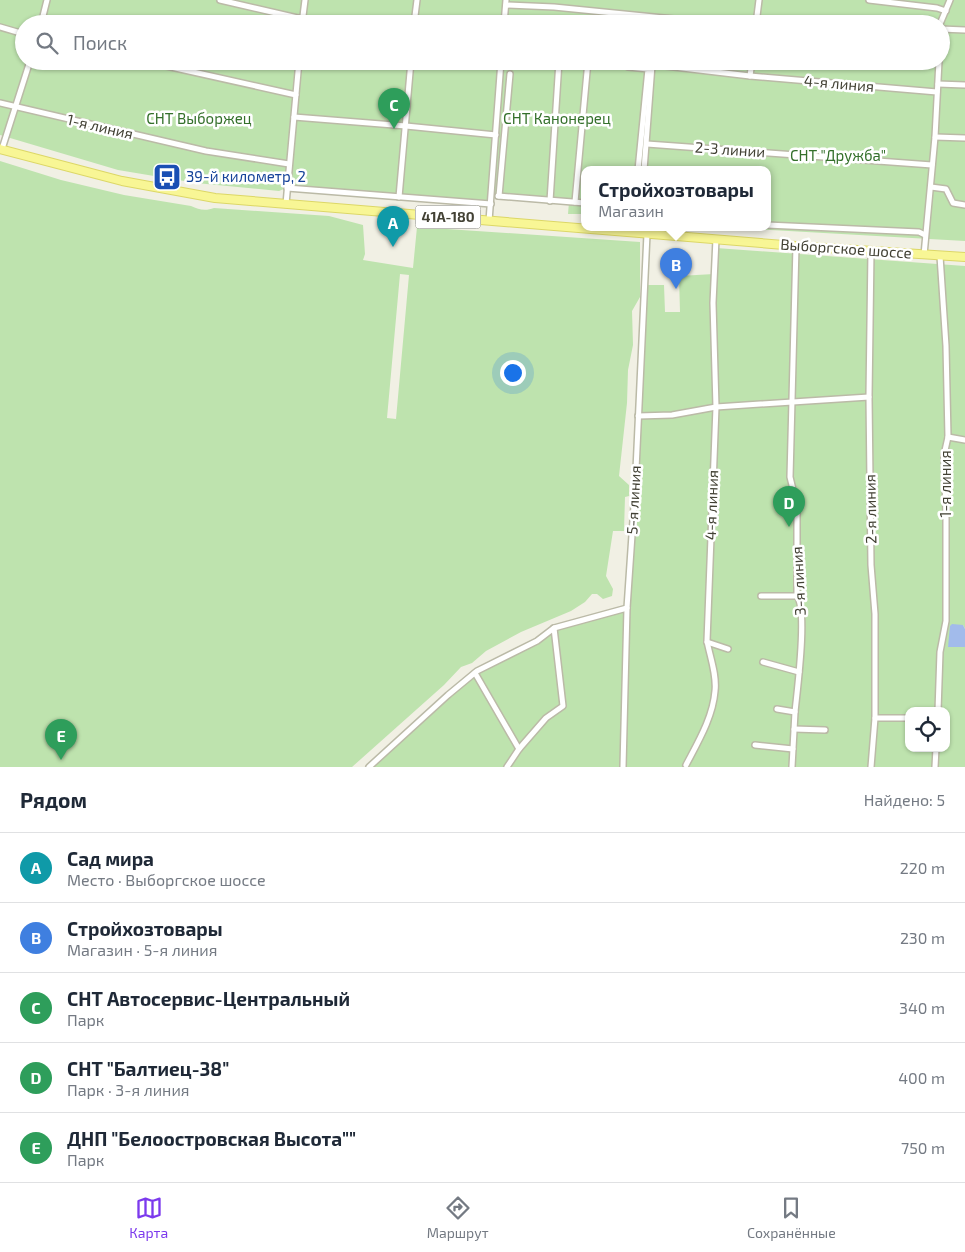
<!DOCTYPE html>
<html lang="ru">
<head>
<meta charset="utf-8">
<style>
	:root { --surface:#fff; --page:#f6f6f7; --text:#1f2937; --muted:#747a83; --line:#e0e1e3; --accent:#7c3aed }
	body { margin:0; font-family:"Exo 2",sans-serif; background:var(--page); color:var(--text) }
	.controls { position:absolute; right:15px; bottom:15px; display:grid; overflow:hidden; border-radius:10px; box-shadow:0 1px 4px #0004 }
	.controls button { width:45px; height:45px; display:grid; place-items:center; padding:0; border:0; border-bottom:1px solid var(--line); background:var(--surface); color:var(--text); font:25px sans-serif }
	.you { position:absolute; left:512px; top:372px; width:18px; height:18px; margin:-12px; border:4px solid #fff; border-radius:50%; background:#1a73e8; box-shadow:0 0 0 8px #1a73e833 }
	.badge { display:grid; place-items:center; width:32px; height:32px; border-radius:50%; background:var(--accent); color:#fff; font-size:16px; font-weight:700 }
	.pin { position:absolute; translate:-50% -41px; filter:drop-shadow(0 1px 2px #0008) }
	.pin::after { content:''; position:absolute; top:26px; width:18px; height:15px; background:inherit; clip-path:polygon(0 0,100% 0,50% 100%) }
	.popup { position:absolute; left:581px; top:166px; width:190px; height:65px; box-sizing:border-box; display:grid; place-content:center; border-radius:10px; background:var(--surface); filter:drop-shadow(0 1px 4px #0005); font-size:16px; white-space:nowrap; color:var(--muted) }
	.popup b { font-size:19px; color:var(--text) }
	.popup::after { content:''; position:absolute; left:50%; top:100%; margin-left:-10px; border:10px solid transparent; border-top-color:var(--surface) }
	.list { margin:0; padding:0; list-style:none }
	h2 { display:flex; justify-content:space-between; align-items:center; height:65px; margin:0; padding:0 20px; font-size:21px }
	h2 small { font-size:16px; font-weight:400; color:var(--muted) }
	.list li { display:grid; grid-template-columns:32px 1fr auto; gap:15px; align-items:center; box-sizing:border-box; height:70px; padding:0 20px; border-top:1px solid var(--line) }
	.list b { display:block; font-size:19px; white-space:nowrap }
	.list p { margin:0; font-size:16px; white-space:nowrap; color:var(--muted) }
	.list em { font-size:16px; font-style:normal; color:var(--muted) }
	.icon { flex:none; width:28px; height:28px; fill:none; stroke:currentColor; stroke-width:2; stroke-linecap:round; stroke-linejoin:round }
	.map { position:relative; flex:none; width:965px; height:767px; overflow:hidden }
	.search { position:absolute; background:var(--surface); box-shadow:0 1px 4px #0004; left:15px; right:15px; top:15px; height:55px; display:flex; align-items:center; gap:12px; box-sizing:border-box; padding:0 18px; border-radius:28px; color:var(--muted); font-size:19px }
	.sheet { height:415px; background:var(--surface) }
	nav { display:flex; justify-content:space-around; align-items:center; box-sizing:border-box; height:70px; border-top:1px solid var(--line); background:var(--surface); font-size:14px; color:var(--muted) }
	nav a { display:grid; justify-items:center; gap:2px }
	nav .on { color:var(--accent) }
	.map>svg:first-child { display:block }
	.green { fill:#bee3ae; fill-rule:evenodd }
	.water { fill:#a2bbeb }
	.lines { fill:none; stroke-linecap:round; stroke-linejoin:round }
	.minor-casing { stroke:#bbbaa7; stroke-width:8 }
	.primary-casing { stroke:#dcd767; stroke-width:10 }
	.minor { stroke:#fff; stroke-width:5 }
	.primary { stroke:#f8f695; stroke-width:8 }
	.labels { text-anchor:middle; stroke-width:5; stroke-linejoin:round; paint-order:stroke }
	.shield { fill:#fff; stroke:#7b7a71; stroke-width:1 }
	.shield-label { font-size:14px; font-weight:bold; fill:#424134 }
	.street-label { font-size:15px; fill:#424134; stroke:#fff }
	.park-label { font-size:15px; fill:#34702b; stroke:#fff }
	.transit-label { font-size:15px; fill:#164399; stroke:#fff; text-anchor:start }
</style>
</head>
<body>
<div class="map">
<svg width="965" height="767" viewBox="0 0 965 767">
	<rect width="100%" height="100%" fill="#f1f0e4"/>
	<g class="green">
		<path d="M0 0H965V241L736 228H767V170H585V214H568L569 202 492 195 491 203 286 188 279 191 196 183 118 170 0 135ZM24 24H941V61H24Z"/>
		<path d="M0 161 61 180 124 195 191 206C199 210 206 211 214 208L329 216 363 225 365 254 363 260 413 268 417 227 640 242V297L632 311 633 345 628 370 627 403 619 476 629 485V496L625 497 624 531H613L606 576 613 589 612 596 603 599 597 594H592L585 602 571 611 521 632 486 651 472 663 461 667 444 685 352 767H0ZM400 274 409 275 396 419 387 418Z"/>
		<path d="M716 248 965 266V629L963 625 948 646 965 647V767H369L475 673 538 642 554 628 627 608 645 285H664L665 312H680L679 276 714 274ZM909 711H946V748H909Z"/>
	</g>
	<polygon class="water" points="952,624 963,625 965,629 965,647 948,647 950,626"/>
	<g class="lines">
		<defs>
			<g id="minor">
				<polyline points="220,0 302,19"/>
				<polyline points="869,0 937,8 946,11"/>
				<polyline points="506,5 554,7 724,24"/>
				<polyline points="41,24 47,0"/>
				<polyline points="302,24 305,0"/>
				<polyline points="414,24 417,0"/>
				<polyline points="504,24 506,0"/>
				<polyline points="756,24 759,0"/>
				<polyline points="940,24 950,0"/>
				<polyline points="0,27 24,34"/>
				<polyline points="941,29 965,30"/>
				<polyline points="144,61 296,95"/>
				<polyline points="443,61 501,66"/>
				<polyline points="623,61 750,76 937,92"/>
				<polyline points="628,67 648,69 638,170"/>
				<polyline points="750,76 752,61"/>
				<polyline points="938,84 965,85"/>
				<polyline points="0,103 206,151 289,164"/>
				<polyline points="294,117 406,126 496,135"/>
				<polyline points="935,137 965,138"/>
				<polyline points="647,144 932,165"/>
				<polyline points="2,149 30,61"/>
				<polyline points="644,170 652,65"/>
				<polyline points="931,187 946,189 953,203 965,205"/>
				<polyline points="287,188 491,204"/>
				<polyline points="498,196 585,203"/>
				<polyline points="499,196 510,74"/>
				<polyline points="399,197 411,61"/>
				<polyline points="550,201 559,61"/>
				<polyline points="575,202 588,61"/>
				<polyline points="286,204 299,61"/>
				<polyline points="489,221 501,61"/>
				<polyline points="767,225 919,232 925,235"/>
				<polyline points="871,251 869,397 871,565 875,614 875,718 871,767"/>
				<polyline points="924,255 935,137 939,61"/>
				<polyline points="638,416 672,415 716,407 869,397"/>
				<polyline points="948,437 965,440"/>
				<polyline points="761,596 797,596"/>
				<polyline points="707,642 728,649"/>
				<polyline points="763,662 799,672"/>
				<polyline points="475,673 519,749"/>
				<polyline points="777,709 795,712"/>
				<polyline points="938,711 940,652 946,621 946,511 944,455 948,437 946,346 940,256"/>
				<polyline points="875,718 909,718"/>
				<polyline points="794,729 825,730"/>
				<polyline points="755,745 793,749"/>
				<path d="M686 765C698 742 713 717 715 691 717 675 710 657 707 641L716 407 713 303 716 239"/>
				<polyline points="369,767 448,695 477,671 537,641 554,628 627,608"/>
				<polyline points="507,767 519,749 546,718 563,706 554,628"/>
				<polyline points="623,767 627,608 635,491 647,234"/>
				<path d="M792 767C793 749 794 730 795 712 797 691 808 611 797 596V506L790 477 796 246"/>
				<polyline points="935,767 936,748"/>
			</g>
			<polyline id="primary" points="0,149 122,181 215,198 796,246 965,257"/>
		</defs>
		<use href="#minor" class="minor-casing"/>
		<use href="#primary" class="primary-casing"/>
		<use href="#minor" class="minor"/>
		<use href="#primary" class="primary"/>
	</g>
	<defs>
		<symbol id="bus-square" viewBox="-11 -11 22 22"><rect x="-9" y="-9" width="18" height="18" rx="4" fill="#1a4fb4" stroke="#fff"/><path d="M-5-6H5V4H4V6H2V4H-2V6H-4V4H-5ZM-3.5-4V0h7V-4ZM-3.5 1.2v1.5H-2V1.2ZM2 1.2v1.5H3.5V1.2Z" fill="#fff"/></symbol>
	</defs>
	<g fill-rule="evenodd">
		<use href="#bus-square" x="151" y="161" width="32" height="32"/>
	</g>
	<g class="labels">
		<rect class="shield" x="415.5" y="205.5" width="65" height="23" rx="4"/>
		<g class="shield-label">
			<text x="448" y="222">41А-180</text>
		</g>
		<g class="street-label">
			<text transform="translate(839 84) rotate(5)" y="5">4-я линия</text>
			<text transform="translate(100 127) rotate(13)" y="5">1-я линия</text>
			<text transform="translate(730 150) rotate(4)" y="5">2-3 линии</text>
			<text transform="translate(846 249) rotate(4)" y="5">Выборгское шоссе</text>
			<text transform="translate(946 484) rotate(-90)" y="5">1-я линия</text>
			<text transform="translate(634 500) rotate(-87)" y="5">5-я линия</text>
			<text transform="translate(712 505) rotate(-88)" y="5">4-я линия</text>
			<text transform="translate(871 509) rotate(-91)" y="5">2-я линия</text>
			<text transform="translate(799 581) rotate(-93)" y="5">3-я линия</text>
		</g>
		<g class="park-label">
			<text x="199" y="124">СНТ Выборжец</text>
			<text x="557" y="124">СНТ Канонерец</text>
			<text x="838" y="161">СНТ "Дружба"</text>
		</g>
		<g class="transit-label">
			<text x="186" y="182">39-й километр, 2</text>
		</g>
	</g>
</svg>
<div class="controls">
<button><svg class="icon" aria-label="locate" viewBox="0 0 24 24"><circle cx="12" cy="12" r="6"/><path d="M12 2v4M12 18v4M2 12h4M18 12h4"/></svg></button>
</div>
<div class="you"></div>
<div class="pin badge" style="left:393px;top:247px;background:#0f9aa8">A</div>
<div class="pin badge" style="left:676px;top:289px;background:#3f7fe0">B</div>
<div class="popup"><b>Стройхозтовары</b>Магазин</div>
<div class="pin badge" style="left:394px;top:129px;background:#2e9e5b">C</div>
<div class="pin badge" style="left:789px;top:527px;background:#2e9e5b">D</div>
<div class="pin badge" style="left:61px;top:760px;background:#2e9e5b">E</div>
<div class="search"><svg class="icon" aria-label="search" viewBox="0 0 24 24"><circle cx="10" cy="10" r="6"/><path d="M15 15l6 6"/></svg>Поиск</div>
</div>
<section class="sheet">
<h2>Рядом<small>Найдено: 5</small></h2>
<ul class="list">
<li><span class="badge" style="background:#0f9aa8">A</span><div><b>Сад мира</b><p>Место · Выборгское шоссе</p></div><em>220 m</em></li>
<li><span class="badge" style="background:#3f7fe0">B</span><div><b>Стройхозтовары</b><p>Магазин · 5-я линия</p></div><em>230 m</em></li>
<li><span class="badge" style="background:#2e9e5b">C</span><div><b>СНТ Автосервис-Центральный</b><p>Парк</p></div><em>340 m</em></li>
<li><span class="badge" style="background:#2e9e5b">D</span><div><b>СНТ &quot;Балтиец-38&quot;</b><p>Парк · 3-я линия</p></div><em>400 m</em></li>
<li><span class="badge" style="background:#2e9e5b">E</span><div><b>ДНП &quot;Белоостровская Высота&quot;&quot;</b><p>Парк</p></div><em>750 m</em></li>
</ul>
</section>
<nav>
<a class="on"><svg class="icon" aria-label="map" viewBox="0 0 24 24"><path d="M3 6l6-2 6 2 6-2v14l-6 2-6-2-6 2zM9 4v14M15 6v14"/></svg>Карта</a>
<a><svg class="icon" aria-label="directions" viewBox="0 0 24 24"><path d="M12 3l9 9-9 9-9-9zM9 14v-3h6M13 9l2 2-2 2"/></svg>Маршрут</a>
<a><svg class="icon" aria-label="saved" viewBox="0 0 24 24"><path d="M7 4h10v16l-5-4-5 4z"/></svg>Сохранённые</a>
</nav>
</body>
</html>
